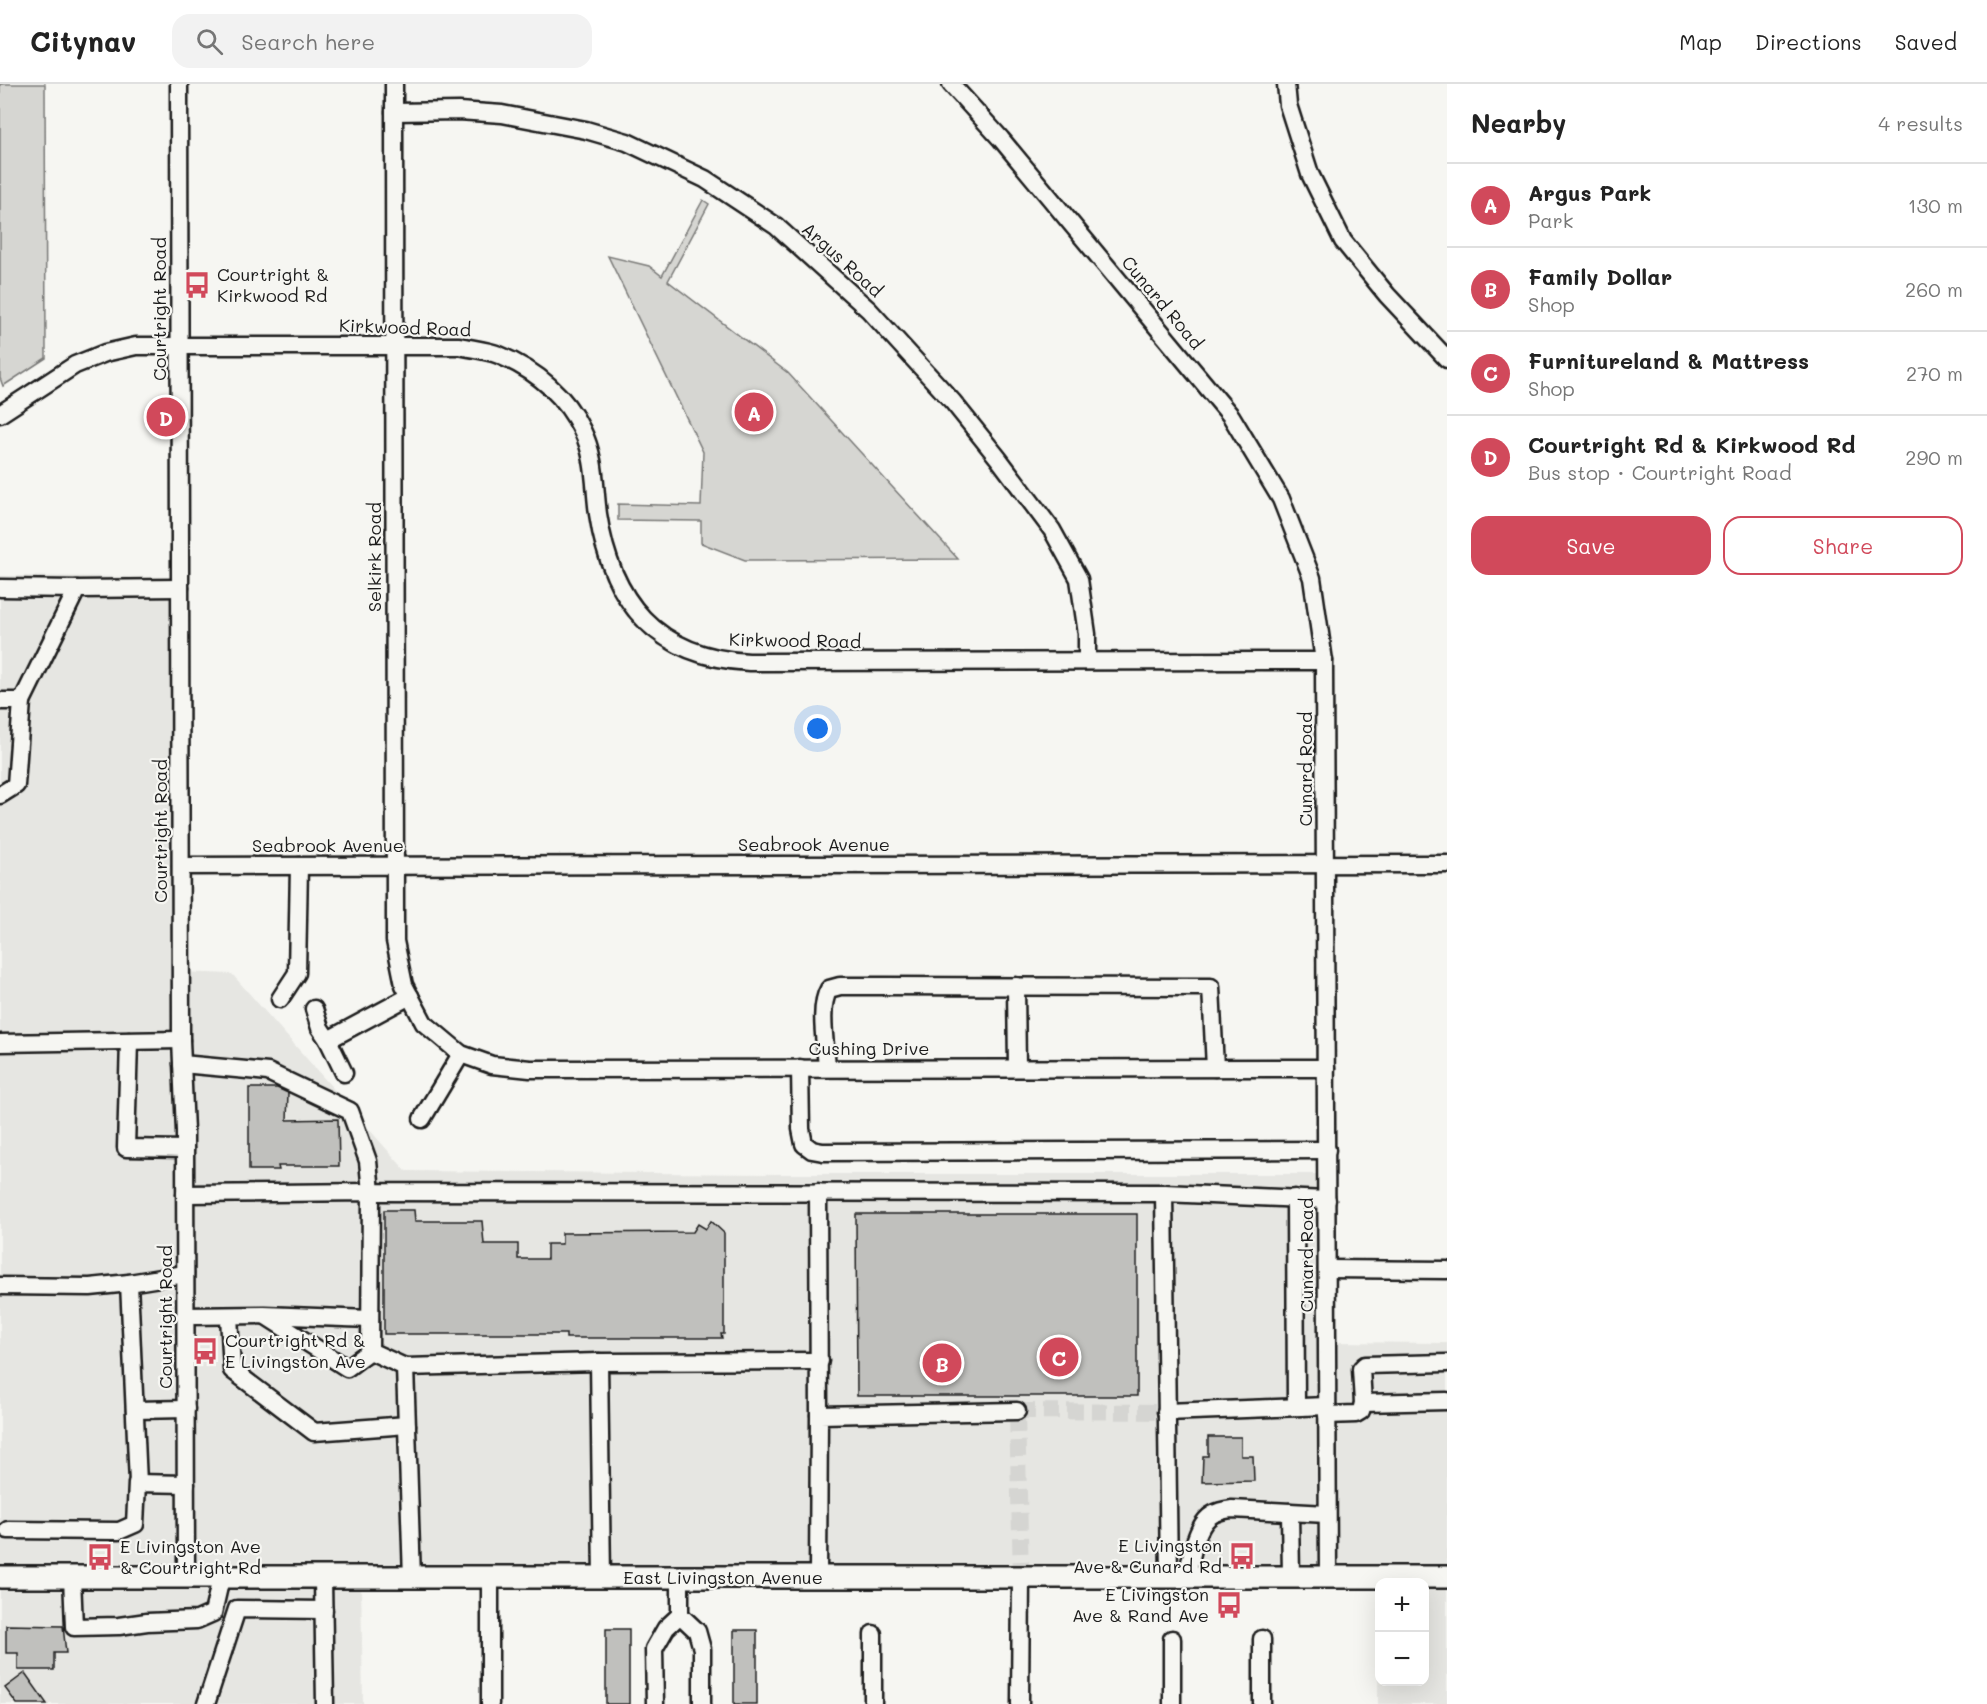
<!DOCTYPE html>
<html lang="en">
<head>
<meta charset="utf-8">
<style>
	:root { --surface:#fff; --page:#f2f2f2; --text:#222; --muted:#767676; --line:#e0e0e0; --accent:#d1495b }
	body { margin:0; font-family:Mali,sans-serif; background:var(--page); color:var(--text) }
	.controls { position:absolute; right:18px; bottom:18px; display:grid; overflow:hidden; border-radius:12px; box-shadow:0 6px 24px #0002 }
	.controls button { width:54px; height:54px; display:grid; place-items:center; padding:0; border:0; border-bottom:2px solid var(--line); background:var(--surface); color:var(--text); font:30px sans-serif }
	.you { position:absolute; left:818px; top:645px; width:21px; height:21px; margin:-15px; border:4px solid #fff; border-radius:50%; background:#1a73e8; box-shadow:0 0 0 9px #1a73e833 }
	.badge { display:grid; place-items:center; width:39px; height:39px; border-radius:50%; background:var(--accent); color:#fff; font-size:20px; font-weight:700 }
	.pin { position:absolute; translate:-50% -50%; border:3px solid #fff; box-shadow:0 2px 6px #0006 }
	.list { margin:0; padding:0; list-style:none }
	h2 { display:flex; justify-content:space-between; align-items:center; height:78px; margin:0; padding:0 24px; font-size:26px }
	h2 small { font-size:20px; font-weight:400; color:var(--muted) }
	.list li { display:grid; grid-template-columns:39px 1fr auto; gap:18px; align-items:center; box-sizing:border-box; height:84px; padding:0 24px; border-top:2px solid var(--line) }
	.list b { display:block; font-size:22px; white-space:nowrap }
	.list p { margin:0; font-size:20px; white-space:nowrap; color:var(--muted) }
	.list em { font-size:20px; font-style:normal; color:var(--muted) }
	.actions { display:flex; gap:12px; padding:18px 24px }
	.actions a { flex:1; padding:14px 0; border:2px solid var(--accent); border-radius:18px; text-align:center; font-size:21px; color:var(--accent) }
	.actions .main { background:var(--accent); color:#fff }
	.icon { flex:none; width:33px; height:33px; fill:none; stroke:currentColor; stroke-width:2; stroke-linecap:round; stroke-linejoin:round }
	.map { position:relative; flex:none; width:1447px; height:1620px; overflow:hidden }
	header { display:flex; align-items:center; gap:36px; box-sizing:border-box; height:84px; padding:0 30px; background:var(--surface); border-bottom:2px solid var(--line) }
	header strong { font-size:28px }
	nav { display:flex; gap:33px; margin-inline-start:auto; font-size:21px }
	.search { width:420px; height:54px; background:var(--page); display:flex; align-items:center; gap:15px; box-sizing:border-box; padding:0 21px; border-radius:18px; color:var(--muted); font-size:22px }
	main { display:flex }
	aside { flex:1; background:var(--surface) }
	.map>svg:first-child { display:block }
	.built { fill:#e6e6e2; fill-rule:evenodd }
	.green { fill:#d6d6d2; stroke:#797977; stroke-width:1.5 }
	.building { fill:#c0c0bd; stroke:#1c1c1c; stroke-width:1.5 }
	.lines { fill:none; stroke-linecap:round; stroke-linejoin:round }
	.minor-tunnel { stroke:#d5d5d2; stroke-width:16; stroke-dasharray:16 8; stroke-linecap:butt }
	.minor-casing { stroke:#1c1c1c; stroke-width:21 }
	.major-casing { stroke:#1c1c1c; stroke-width:26 }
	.minor { stroke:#f6f6f2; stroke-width:16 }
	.major { stroke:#f6f6f2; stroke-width:21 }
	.labels { text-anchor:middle; stroke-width:4.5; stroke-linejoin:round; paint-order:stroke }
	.street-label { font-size:18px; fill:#1c1c1c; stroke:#f6f6f2 }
	.poi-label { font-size:18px; fill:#1c1c1c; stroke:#f6f6f2; text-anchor:start }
</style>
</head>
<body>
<header>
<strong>Citynav</strong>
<div class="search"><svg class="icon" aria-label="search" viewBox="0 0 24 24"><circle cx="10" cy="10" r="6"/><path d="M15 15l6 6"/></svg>Search here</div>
<nav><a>Map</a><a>Directions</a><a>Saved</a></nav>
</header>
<main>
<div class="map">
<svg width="1447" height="1620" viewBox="0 0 1447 1620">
	<rect width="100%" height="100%" fill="#f6f6f2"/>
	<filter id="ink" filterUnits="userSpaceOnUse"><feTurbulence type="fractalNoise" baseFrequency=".0167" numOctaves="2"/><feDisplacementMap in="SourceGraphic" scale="12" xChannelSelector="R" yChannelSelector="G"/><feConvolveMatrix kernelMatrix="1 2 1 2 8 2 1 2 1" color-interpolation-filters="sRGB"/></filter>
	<g filter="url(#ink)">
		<path class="built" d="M0 492 179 493 182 888 232 890 406 1087 778 1090H1327V1258L1447 1259V1620H1378L1379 1494H361L363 1620H0ZM1380 1498H1424V1598H1380Z"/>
		<g class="green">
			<polygon points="0,0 45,0 46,274 3,302 0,294"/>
			<polygon points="703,116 709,120 668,197 788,289 958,475 745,476 701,459 701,437 618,436 618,420 701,422 703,368 608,172 649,182 662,192"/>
		</g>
		<g class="building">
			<polygon points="249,1004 277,1004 288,1009 287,1036 338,1035 339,1082 278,1082 279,1086 249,1086"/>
			<polygon points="384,1126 414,1126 415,1137 482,1137 484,1160 518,1160 518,1175 547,1175 547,1160 562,1160 562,1149 693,1148 698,1140 706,1145 711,1137 724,1149 724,1250 721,1250 722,1254 566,1254 566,1250 384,1250"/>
			<polygon points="856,1130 1137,1130 1137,1312 857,1312"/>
			<polygon points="1208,1353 1241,1353 1241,1372 1253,1372 1254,1397 1202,1398 1203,1372 1208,1372"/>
			<polygon points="6,1541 63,1542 66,1569 54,1569 54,1586 18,1586 18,1569 6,1569"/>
			<rect x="606" y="1545" width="23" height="75"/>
			<rect x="734" y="1546" width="23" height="74"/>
			<polygon points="25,1589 47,1620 17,1620 5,1604"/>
		</g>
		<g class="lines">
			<polyline class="minor-tunnel" points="1021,1493 1017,1327 1166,1328"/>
			<defs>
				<g id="minor">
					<polyline points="179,0 181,956 185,1047 186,1494"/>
					<polyline points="394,0 395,857 404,901 424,939 461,970 492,981 530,985 1326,984"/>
					<polyline points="951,0 1001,55 1231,332 1281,415 1312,494 1324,577 1328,1492"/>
					<polyline points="1286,0 1288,21 1310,90 1343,157 1387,211 1447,275"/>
					<polyline points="394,28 459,27 502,30 586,46 627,58 705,95 776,142 869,226 953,318 998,374 1052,446 1079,495 1087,550 1087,577"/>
					<path d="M0 330 75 281 105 269 136 262H459C472 265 487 266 499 271 535 286 565 311 582 346 596 374 594 401 598 430 611 517 656 573 749 578L1324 577"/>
					<polyline points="0,504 77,505"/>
					<polyline points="0,617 22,617 77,505 180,504"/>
					<polyline points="0,711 16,701 22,617"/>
					<polyline points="181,782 1447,780"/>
					<polyline points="1016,902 1017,984"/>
					<polyline points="280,915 297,889 299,782"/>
					<polyline points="314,925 320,944 328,956"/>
					<polyline points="129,957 126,1064 185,1065"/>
					<polyline points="0,959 181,956"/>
					<polyline points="182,980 268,988 350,1027 368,1077 371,1108 1164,1109 1327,1116"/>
					<polyline points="800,984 801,1045 804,1060 812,1066 823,1068 1327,1066"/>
					<path d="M827 984C826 963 818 923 829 905L840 902H883L1211 903 1215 984"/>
					<polyline points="344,989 328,956 410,912"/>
					<polyline points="422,1035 461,970"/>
					<polyline points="818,1108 819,1331"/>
					<polyline points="1164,1109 1169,1493"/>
					<polyline points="185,1110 371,1108 370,1267 405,1283 412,1494"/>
					<polyline points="1295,1114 1296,1323"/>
					<polyline points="1327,1185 1447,1186"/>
					<polyline points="0,1202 90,1203 129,1199"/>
					<polyline points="185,1232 264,1231 370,1235"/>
					<polyline points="229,1232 232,1286 314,1348 407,1341"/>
					<polyline points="266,1232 347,1284 370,1267"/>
					<polyline points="405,1283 599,1278"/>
					<polyline points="1363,1319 1447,1317"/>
					<polyline points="135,1326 186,1325"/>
					<polyline points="1166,1328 1327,1322"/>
					<polyline points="1327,1331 1356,1330 1361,1327 1363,1319 1361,1285 1365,1281 1447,1279"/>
					<polyline points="138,1399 129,1199 185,1190"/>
					<polyline points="1290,1428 1291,1492"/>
					<polyline points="8,1446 119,1447 135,1440 137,1399 186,1400"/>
					<path d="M1187 1492C1191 1475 1195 1445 1209 1433 1216 1427 1225 1426 1232 1425L1327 1430"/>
					<polyline points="72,1493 74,1543 119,1542 147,1538 197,1536 213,1529 221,1494"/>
					<polyline points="818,1493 819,1331 1017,1327"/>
					<polyline points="602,1494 599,1278 820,1277"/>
					<polyline points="680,1494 680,1531 697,1547 702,1565 702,1620"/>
					<polyline points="323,1495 325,1620"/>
					<polyline points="1172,1555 1172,1620"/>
					<polyline points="1262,1555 1262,1620"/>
					<polyline points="206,1620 237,1525 324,1526"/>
					<polyline points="490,1620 490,1494"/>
					<polyline points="655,1620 654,1565 666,1544 680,1531"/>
					<polyline points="873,1620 873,1550"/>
					<polyline points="1020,1620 1021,1493"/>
				</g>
				<polyline id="major" points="0,1493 1447,1493"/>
			</defs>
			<use href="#minor" class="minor-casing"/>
			<use href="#major" class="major-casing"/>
			<use href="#minor" class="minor"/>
			<use href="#major" class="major"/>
		</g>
	</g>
	<defs>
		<symbol id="bus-bare" viewBox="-9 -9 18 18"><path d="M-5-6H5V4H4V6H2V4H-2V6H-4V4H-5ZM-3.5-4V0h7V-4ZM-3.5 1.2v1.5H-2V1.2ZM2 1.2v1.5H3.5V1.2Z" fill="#d1495b" stroke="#f6f6f2" stroke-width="2.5" paint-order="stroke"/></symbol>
	</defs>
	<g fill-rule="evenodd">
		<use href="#bus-bare" x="178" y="182" width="38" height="38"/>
		<use href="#bus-bare" x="186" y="1248" width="38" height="38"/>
		<use href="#bus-bare" x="1223" y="1453" width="38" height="38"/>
		<use href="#bus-bare" x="81" y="1454" width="38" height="38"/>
		<use href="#bus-bare" x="1210" y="1502" width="38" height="38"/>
	</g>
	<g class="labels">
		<g class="street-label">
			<text transform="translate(842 176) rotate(42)" y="6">Argus Road</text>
			<text transform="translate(1162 219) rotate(50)" y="6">Cunard Road</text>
			<text transform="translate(160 225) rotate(-90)" y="6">Courtright Road</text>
			<text transform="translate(405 244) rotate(2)" y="6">Kirkwood Road</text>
			<text transform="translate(375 473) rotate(-90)" y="6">Selkirk Road</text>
			<text transform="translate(795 557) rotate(1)" y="6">Kirkwood Road</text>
			<text transform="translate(1306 685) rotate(-90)" y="6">Cunard Road</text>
			<text transform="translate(161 747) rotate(-90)" y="6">Courtright Road</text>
			<text x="814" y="767">Seabrook Avenue</text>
			<text x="328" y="768">Seabrook Avenue</text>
			<text x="869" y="971">Cushing Drive</text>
			<text transform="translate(1307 1171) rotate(-90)" y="6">Cunard Road</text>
			<text transform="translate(166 1233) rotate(-90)" y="6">Courtright Road</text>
			<text x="723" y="1500">East Livingston Avenue</text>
		</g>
		<g class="poi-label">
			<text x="217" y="197">Courtright &amp;<tspan x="217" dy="21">Kirkwood Rd</tspan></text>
			<text x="225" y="1263">Courtright Rd &amp;<tspan x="225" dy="21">E Livingston Ave</tspan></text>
			<text x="1222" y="1468" text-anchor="end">E Livingston<tspan x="1222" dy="21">Ave &amp; Cunard Rd</tspan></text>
			<text x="120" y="1469">E Livingston Ave<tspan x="120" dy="21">&amp; Courtright Rd</tspan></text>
			<text x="1209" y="1517" text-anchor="end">E Livingston<tspan x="1209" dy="21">Ave &amp; Rand Ave</tspan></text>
		</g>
	</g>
</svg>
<div class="controls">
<button>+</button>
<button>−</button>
</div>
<div class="you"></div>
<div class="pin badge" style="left:754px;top:328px">A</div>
<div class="pin badge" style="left:942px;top:1279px">B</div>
<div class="pin badge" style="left:1059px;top:1273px">C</div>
<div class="pin badge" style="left:166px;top:333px">D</div>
</div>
<aside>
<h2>Nearby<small>4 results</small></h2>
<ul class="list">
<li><span class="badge">A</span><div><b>Argus Park</b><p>Park</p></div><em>130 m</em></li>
<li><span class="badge">B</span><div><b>Family Dollar</b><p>Shop</p></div><em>260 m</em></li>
<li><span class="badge">C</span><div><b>Furnitureland &amp; Mattress</b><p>Shop</p></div><em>270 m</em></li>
<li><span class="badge">D</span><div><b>Courtright Rd &amp; Kirkwood Rd</b><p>Bus stop · Courtright Road</p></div><em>290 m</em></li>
</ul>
<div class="actions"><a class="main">Save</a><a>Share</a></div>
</aside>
</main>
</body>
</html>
